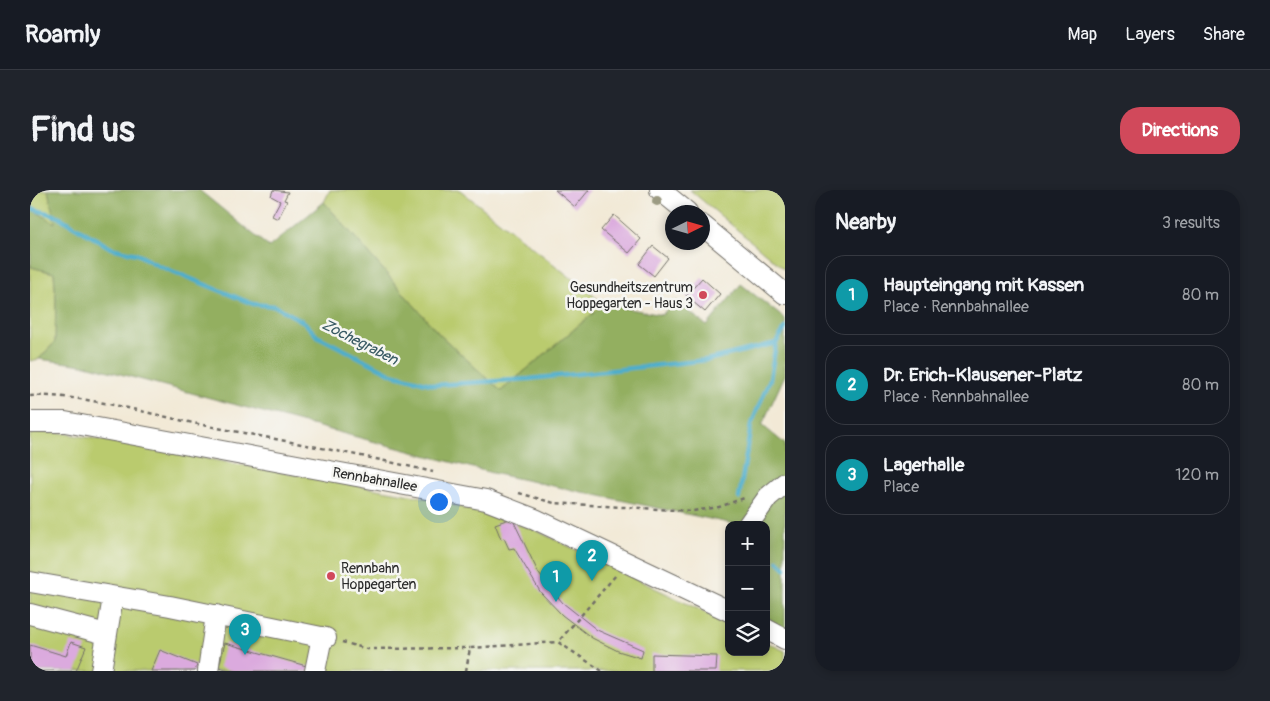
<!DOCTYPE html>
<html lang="en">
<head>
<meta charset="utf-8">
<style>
	:root { --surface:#171b24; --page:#20242c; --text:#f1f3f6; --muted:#9ea1a6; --line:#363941; --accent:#d1495b }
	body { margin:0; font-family:Pangolin,sans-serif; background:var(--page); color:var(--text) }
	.controls { position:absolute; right:15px; bottom:15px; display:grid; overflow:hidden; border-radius:10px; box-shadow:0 2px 8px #0003 }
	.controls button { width:45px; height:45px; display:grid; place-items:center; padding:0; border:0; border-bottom:1px solid var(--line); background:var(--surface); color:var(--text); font:25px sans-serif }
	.compass { position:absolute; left:635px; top:15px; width:45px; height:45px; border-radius:50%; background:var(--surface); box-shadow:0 2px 8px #0003; rotate:85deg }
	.you { position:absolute; left:408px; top:311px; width:18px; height:18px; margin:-12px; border:4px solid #fff; border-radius:50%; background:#1a73e8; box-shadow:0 0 0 8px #1a73e833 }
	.badge { display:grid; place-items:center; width:32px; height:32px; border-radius:50%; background:var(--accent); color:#fff; font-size:16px; font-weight:700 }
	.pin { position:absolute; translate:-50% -41px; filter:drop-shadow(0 1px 2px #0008) }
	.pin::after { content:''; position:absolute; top:26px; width:18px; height:15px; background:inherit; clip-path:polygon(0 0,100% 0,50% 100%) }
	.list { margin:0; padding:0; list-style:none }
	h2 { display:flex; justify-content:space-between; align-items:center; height:65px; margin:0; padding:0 20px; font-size:21px }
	h2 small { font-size:16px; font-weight:400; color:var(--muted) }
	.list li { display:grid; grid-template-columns:32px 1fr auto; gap:15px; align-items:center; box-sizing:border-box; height:80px; margin:0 10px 10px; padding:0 10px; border:1px solid var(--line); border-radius:20px }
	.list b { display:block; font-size:19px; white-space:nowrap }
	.list p { margin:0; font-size:16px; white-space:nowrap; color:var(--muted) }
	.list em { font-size:16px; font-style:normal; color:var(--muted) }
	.icon { flex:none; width:28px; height:28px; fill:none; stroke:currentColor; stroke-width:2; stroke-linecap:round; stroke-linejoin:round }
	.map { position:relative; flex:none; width:755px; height:481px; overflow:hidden; border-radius:20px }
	header { display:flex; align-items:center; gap:30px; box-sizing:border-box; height:70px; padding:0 25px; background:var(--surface); border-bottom:1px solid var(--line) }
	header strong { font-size:24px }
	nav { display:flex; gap:28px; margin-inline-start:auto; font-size:18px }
	.intro { display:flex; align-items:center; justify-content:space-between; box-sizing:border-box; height:120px; padding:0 30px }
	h1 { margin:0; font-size:35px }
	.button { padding:12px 22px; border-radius:20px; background:var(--accent); color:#fff; font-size:18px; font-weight:700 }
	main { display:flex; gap:30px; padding:0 30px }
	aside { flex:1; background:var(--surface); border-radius:20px; box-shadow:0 2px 8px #0003 }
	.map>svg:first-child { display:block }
	.green { fill:#bacb6e; stroke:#727b4c }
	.forest { fill:#93af61; stroke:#5f6d46 }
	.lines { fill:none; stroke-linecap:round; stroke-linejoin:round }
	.stream { stroke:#4daecc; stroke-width:4.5 }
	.building { fill:#dbaade }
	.minor-casing { stroke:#716e67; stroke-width:22 }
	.path { stroke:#716e67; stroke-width:2.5; stroke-dasharray:4 4; stroke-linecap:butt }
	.minor { stroke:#fff; stroke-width:20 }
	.tree { fill:#9c9b83 }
	.poi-dot { fill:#d1495b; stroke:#f6f6f2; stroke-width:2 }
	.labels { text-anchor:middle; stroke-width:5; stroke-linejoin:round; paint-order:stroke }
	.poi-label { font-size:14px; fill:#2b2b2b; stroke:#f6f6f2; text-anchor:end }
	.street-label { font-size:14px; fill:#2b2b2b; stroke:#f6f6f2 }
	.water-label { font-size:15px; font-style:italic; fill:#375963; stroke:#f6f6f2 }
</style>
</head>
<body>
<header>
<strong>Roamly</strong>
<nav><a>Map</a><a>Layers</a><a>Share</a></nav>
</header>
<div class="intro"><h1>Find us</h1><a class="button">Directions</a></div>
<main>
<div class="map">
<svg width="755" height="481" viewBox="0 0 755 481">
	<rect width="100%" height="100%" fill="#f6f6f2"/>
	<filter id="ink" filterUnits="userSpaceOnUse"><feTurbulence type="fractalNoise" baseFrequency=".02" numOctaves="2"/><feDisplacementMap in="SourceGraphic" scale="10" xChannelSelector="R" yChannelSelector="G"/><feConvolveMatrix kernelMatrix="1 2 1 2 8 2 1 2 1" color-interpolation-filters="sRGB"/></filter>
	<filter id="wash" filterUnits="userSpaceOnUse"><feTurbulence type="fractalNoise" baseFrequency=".0096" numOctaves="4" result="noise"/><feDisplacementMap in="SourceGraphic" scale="20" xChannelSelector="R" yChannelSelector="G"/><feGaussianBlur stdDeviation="1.12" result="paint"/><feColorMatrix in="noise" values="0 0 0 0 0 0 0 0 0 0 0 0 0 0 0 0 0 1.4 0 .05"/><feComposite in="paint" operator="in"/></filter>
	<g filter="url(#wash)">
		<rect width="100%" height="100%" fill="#f2e9d6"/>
		<g class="green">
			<polygon points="0,0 18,0 26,34 0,18"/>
			<polygon points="300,0 430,0 574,114 471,201 410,145 294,12"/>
			<polygon points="660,0 755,0 755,80"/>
			<polygon points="0,74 1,77 24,83 26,110 25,152 9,169 0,171"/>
			<polygon points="6,242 32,243 403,309 503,339 699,434 699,462 736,462 736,452 755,461 755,481 0,481 0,245"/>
		</g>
		<polygon class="forest" points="18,0 169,0 239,57 294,12 410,145 471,201 574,114 632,125 645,110 677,136 711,94 755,129 755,185 732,235 755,254 755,439 737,430 736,425 736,335 708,335 462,283 60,176 9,169 25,152 26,110 24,83 1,77 0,18 25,33"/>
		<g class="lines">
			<g class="stream">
				<polyline points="0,18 27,26 81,58 107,64 127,75 223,114 245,116 274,132 287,146 362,184 404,195 499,189 677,170 746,153 755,138"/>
				<polyline points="709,308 721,235 740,189 746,153"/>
				<polyline points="748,371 755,378"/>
			</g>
		</g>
		<g id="blocks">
			<g class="building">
				<polygon points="243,0 258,2 254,10 257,11 248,29 242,26 250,11 241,6"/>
				<polygon points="525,0 559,0 545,17"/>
				<polygon points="584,25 611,49 599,63 571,40"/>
				<polygon points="623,56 638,68 624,86 609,74"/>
				<polygon points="672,88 690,104 675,122 656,106"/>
				<polygon points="482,328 509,384 533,413 567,440 613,460 611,468 588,461 562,448 532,425 511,403 484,358 479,359 474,348 471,349 465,334"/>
				<polygon points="41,452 56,457 46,481 0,481 0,455 36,466"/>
				<polygon points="195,453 280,477 279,481 203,481 189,477"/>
				<polygon points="130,460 167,475 165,481 121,481"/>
				<polygon points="622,464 687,466 686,481 622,481"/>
			</g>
		</g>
	</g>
	<g filter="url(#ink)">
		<use href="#blocks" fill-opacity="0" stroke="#716e67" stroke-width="1"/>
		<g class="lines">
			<defs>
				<g id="minor">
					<polyline points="630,0 657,22"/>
					<polyline points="672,35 755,104"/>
					<polyline points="0,232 35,232 456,310 505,329 699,421"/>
					<polyline points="718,335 738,307 755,293"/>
					<polyline points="0,392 140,416 296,448"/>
					<polyline points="0,424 76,444"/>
					<polyline points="736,439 755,449"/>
					<polyline points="71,481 83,407"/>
					<polyline points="178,481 186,425"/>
					<polyline points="285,481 292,447"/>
				</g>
			</defs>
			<use href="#minor" class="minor-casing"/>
			<g class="path">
				<path d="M0 206C50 203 119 224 168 234 247 250 325 263 403 282"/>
				<polyline points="489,303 524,313 663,321 689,317 717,307"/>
				<polyline points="312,452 337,459 440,458"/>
				<polyline points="436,481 440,458 528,452"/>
				<polyline points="572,481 528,452 586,385"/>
			</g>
			<use href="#minor" class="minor"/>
		</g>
		<circle class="tree" cx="627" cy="11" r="5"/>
	</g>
	<g class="poi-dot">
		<circle cx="673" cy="105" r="5"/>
		<circle cx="301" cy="386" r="5"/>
	</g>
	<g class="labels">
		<g class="poi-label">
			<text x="663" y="102">Gesundheitszentrum<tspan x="663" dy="16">Hoppegarten - Haus 3</tspan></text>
			<text x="311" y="383" text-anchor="start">Rennbahn<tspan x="311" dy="16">Hoppegarten</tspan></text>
		</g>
		<g class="street-label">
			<text transform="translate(345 289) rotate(10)" y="5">Rennbahnallee</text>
		</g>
		<g class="water-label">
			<text transform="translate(330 152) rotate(27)" y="5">Zochegraben</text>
		</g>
	</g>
</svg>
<div class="controls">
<button>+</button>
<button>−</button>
<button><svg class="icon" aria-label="layers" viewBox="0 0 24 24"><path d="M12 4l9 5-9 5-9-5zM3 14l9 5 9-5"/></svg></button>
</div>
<svg class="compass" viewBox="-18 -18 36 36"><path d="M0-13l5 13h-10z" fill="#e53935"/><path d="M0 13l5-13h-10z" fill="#9ea1a6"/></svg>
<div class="you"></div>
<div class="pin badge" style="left:526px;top:412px;background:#0f9aa8">1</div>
<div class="pin badge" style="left:562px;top:391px;background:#0f9aa8">2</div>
<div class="pin badge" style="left:215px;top:465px;background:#0f9aa8">3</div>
</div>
<aside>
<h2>Nearby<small>3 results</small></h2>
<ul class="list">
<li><span class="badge" style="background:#0f9aa8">1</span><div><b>Haupteingang mit Kassen</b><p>Place · Rennbahnallee</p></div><em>80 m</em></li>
<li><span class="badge" style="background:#0f9aa8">2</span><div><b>Dr. Erich-Klausener-Platz</b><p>Place · Rennbahnallee</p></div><em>80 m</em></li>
<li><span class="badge" style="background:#0f9aa8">3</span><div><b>Lagerhalle</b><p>Place</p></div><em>120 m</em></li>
</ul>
</aside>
</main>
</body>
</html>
